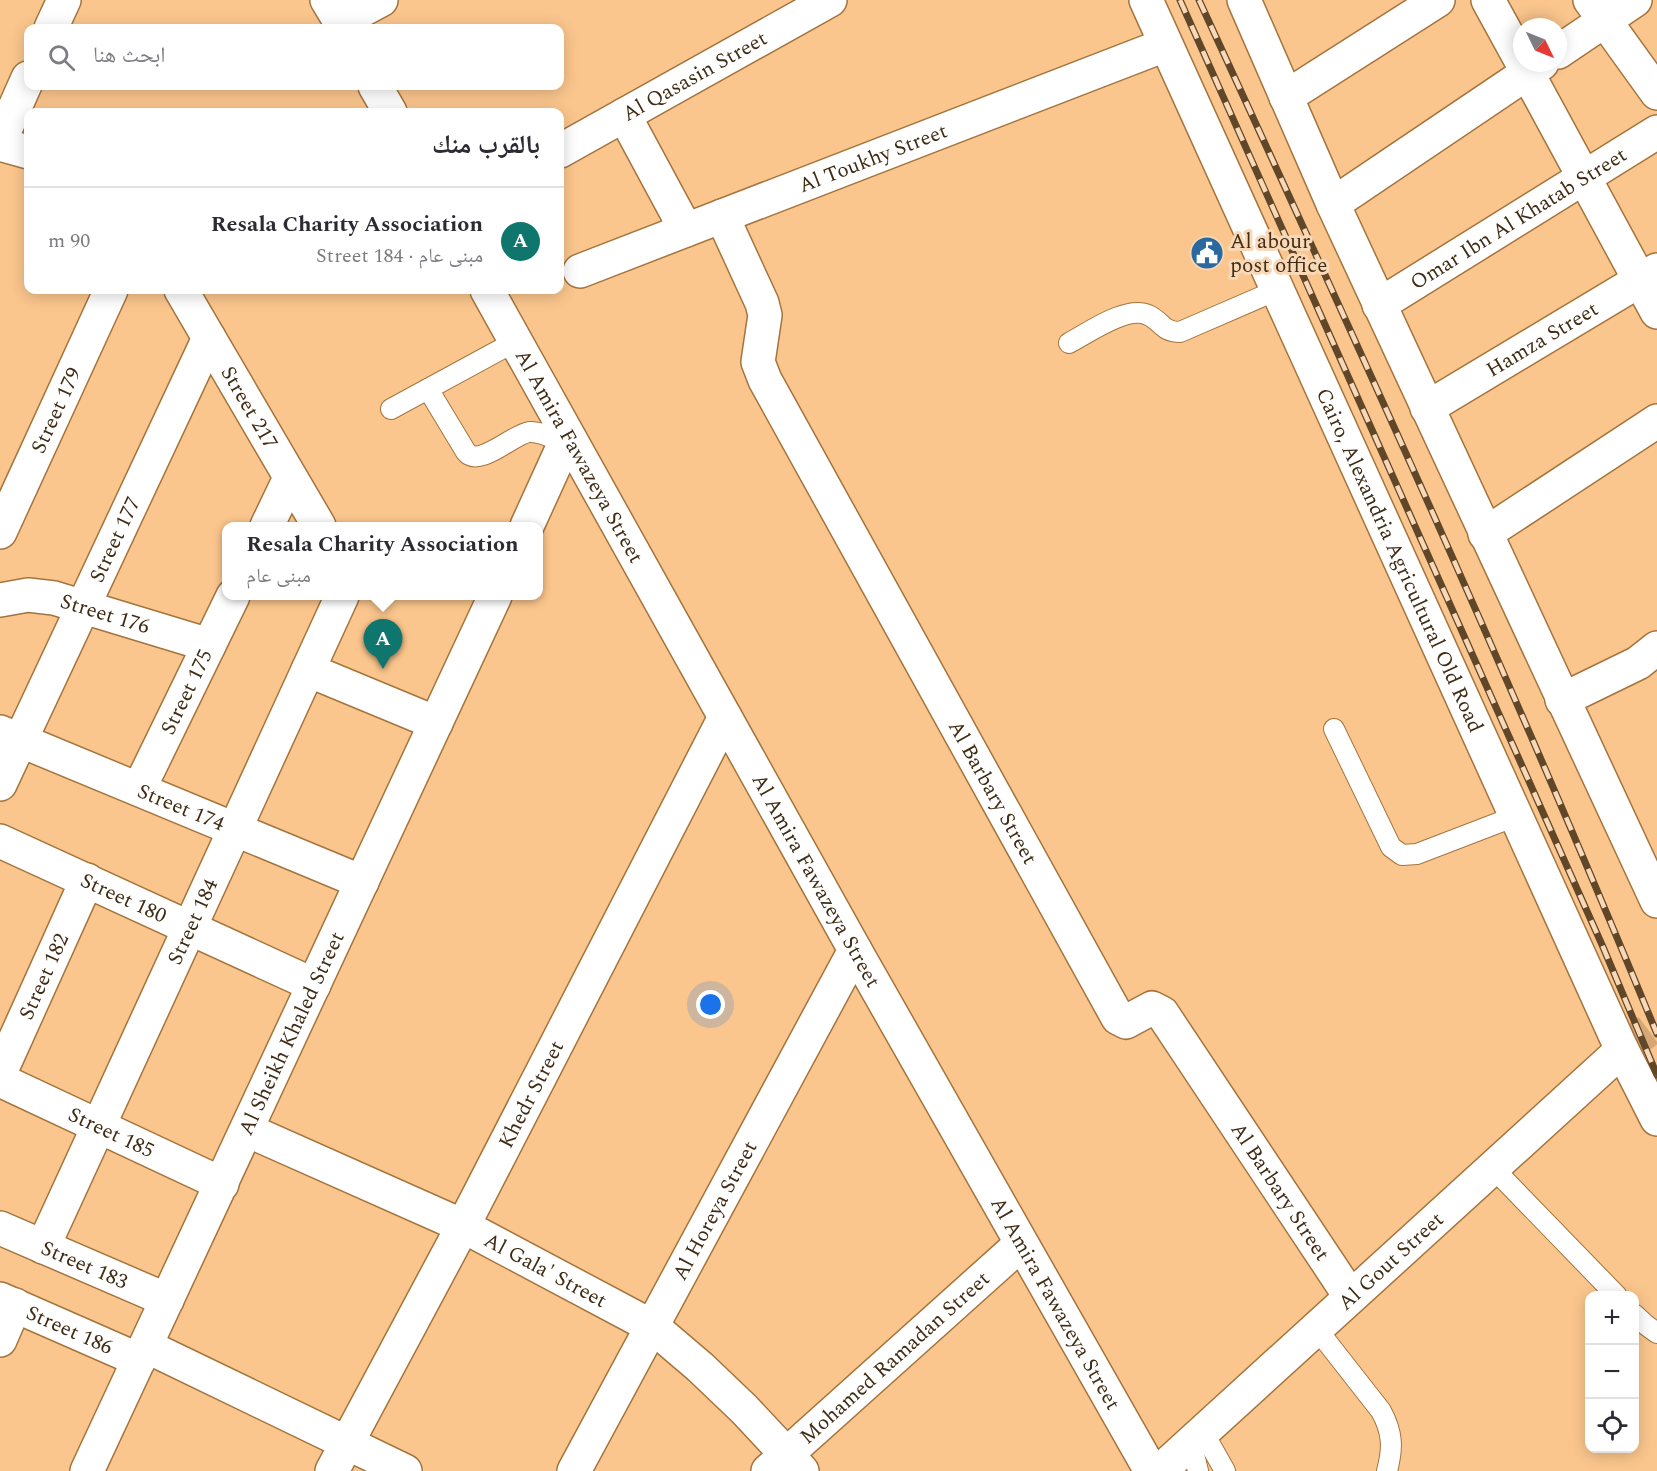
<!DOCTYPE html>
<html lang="ar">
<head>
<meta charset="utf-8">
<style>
	:root { --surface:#fff; --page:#f2f2f3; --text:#2b2b33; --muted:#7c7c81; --line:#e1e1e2; --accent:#0f766e }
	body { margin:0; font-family:Spectral,"Noto Naskh Arabic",serif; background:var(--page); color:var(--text); direction:rtl }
	.controls { position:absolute; right:18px; bottom:18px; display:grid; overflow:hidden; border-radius:12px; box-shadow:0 3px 15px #0003 }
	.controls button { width:54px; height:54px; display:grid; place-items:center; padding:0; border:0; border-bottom:2px solid var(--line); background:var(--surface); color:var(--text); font:30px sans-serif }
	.compass { position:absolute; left:1513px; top:18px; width:54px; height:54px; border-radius:50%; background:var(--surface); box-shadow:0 3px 15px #0003; rotate:133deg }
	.you { position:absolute; left:711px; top:1005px; width:21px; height:21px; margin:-15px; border:4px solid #fff; border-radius:50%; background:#1a73e8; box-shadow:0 0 0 9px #1a73e833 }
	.badge { display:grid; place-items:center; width:39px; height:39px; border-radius:50%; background:var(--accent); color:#fff; font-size:20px; font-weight:700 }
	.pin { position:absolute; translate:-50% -50px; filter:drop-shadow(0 2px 3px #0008) }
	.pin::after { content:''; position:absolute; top:32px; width:21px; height:18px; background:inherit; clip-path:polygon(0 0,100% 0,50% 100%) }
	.popup { position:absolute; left:222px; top:522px; width:321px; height:78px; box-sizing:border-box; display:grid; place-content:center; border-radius:12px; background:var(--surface); filter:drop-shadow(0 2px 4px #0005); font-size:20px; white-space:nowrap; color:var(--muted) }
	.popup b { font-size:22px; color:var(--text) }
	.popup::after { content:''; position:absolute; left:50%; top:100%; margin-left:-12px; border:12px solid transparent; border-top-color:var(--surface) }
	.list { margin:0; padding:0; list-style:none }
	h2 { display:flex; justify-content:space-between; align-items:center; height:78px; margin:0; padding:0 24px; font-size:26px }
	h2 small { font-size:20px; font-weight:400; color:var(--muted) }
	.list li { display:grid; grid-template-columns:39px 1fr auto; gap:18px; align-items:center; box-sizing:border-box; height:108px; padding:0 24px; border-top:2px solid var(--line) }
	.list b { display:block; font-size:22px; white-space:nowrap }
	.list p { margin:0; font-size:20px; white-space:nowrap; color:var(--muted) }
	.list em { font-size:20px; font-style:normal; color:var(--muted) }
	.icon { flex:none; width:33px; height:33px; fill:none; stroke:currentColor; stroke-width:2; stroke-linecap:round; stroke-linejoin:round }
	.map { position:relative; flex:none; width:1657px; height:1471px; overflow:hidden; direction:ltr }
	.search { position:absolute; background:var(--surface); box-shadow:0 3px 15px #0003; left:24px; top:24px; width:540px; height:66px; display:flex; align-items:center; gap:15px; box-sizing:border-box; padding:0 21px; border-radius:12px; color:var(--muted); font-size:22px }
	.panel { position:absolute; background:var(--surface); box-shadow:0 3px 15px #0003; left:24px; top:108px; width:540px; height:186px; border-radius:12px; direction:rtl }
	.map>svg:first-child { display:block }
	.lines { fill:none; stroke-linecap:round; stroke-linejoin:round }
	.minor-tunnel { stroke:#d6a775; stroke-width:33; stroke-dasharray:33 16; stroke-linecap:butt }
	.service-casing { stroke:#a4743c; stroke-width:22 }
	.minor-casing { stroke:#a4743c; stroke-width:36 }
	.primary-casing { stroke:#a4743c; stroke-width:36 }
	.service { stroke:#fff; stroke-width:20 }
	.minor { stroke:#fff; stroke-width:33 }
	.primary { stroke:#fff; stroke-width:33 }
	.rail-casing { stroke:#604729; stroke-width:7 }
	.rail { stroke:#f8d8b7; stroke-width:4.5; stroke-dasharray:14; stroke-linecap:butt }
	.labels { text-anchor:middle; stroke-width:6; stroke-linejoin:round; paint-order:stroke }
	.street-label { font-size:21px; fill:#402c14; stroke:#f8d8b7 }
	.poi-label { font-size:21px; fill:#402c14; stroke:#f8d8b7; text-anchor:start }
</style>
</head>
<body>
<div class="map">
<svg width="1657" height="1471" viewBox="0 0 1657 1471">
	<rect width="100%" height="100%" fill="#fbc68d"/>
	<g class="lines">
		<polyline class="minor-tunnel" points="1622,1050 1657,1024"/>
		<defs>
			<g id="service">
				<path d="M1069 343C1088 333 1127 305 1148 315 1162 321 1162 332 1180 332L1277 290"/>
				<path d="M428 389 466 452C479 468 512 435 529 432 540 431 555 439 565 443"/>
				<polyline points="391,409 516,341"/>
				<polyline points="1334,729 1391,847 1402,855 1417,854 1516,816"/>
				<polyline points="1492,1167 1617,1296"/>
				<polyline points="1634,1314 1646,1325 1657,1333"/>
				<path d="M1316 1328 1381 1411C1393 1433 1393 1448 1387 1471"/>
				<polyline points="1203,1432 1225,1471"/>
				<polyline points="1188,1445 1194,1454 1198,1471"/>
			</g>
			<g id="minor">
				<polyline points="327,0 344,28"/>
				<polyline points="1488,0 1522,62"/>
				<polyline points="1590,0 1657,93"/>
				<polyline points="340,22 381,0"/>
				<polyline points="1558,52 1635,0"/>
				<polyline points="1522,63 1657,312"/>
				<polyline points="375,86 390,112"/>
				<polyline points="1286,97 1438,0"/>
				<polyline points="624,115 686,230"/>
				<polyline points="0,144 28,152"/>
				<path id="s1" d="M560 151 830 0"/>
				<polyline points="1333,204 1542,63"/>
				<path id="s2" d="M722 216 762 303 765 315 758 362 765 380 1118 1018 1126 1022 1152 1008 1162 1013 1350 1296"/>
				<path id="s3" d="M580 271 1165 45"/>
				<path id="s4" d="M181 290 319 526"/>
				<path id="s5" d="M487 290 855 950 1151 1471"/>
				<path id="s6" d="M1379 305 1657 132"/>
				<path id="s7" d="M1427 408 1657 270"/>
				<polyline points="267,526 290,478"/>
				<polyline points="527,526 568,436"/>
				<path id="s8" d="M0 532 111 290"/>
				<polyline points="1485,534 1657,421"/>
				<path id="s9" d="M0 600 28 595 54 598 209 645"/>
				<polyline points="308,670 436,723"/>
				<polyline points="1562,700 1638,663 1657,648"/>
				<path id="s10" d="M0 732 362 882"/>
				<path id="s11" d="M0 784 209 338"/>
				<path id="s12" d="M139 789 233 596"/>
				<path id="s13" d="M0 841 314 985"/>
				<path id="s14" d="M0 1073 87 880"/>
				<path id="s15" d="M0 1080 222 1184"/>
				<path id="s16" d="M247 1130 463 1226 653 1327 700 1367 744 1409 802 1471"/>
				<path id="s17" d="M0 1228 167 1300"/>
				<path id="s18" d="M43 1247 342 596"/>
				<path id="s19" d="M0 1299 139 1360"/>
				<polyline points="0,1340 15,1305"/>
				<polyline points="146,1346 405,1471"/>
				<path id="s20" d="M87 1471 495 596"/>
				<path id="s21" d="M332 1471 463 1226 725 717"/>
				<path id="s22" d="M574 1471 855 950"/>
				<path id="s23" d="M768 1471 1021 1244"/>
				<path id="s24" d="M1160 1471 1622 1050"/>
			</g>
			<g id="primary">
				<path id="s25" d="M1146 0 1622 1050 1657 1119"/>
				<polyline points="1244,0 1333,204 1657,901"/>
				<polyline points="51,28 64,0"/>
				<polyline points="0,141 28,78"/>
			</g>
		</defs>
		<use href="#service" class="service-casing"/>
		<use href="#minor" class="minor-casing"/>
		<use href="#primary" class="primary-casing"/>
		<use href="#service" class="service"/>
		<use href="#minor" class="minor"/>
		<use href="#primary" class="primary"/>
		<defs>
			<g id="rail">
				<polyline points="1180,0 1603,947 1657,1075"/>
				<path d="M1199 0C1357 343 1514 686 1657 1034"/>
			</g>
		</defs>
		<use href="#rail" class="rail-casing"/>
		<use href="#rail" class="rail"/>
	</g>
	<defs>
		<symbol id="civic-disc" viewBox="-11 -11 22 22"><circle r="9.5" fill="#2a699f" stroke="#f8d8b7"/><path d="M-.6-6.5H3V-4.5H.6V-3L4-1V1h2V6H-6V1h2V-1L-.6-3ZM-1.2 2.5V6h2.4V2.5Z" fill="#fff"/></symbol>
	</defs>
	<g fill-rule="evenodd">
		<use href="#civic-disc" x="1188" y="234" width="38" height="38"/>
	</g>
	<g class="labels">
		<g class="street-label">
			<text dy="7" stroke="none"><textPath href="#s1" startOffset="154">Al Qasasin Street</textPath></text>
			<text dy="7" stroke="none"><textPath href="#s3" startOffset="314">Al Toukhy Street</textPath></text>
			<text dy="7" stroke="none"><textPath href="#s6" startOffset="164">Omar Ibn Al Khatab Street</textPath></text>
			<text dy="7" stroke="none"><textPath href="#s7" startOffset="134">Hamza Street</textPath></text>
			<text dy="7" stroke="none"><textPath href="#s4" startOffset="136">Street 217</textPath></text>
			<text dy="7" stroke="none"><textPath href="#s8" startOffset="134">Street 179</textPath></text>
			<text dy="7" stroke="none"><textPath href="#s5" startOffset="190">Al Amira Fawazeya Street</textPath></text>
			<text dy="7" stroke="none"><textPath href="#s11" startOffset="270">Street 177</textPath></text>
			<text dy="7" stroke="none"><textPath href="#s25" startOffset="615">Cairo, Alexandria Agricultural Old Road</textPath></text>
			<text dy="7" stroke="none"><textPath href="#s9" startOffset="108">Street 176</textPath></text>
			<text dy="7" stroke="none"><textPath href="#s12" startOffset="108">Street 175</textPath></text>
			<text dy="7" stroke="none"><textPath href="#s2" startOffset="646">Al Barbary Street</textPath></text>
			<text dy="7" stroke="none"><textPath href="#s10" startOffset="196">Street 174</textPath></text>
			<text dy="7" stroke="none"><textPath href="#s5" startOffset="676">Al Amira Fawazeya Street</textPath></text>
			<text dy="7" stroke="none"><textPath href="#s13" startOffset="136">Street 180</textPath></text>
			<text dy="7" stroke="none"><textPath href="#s18" startOffset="358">Street 184</textPath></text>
			<text dy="7" stroke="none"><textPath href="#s14" startOffset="106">Street 182</textPath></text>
			<text dy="7" stroke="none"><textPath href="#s20" startOffset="483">Al Sheikh Khaled Street</textPath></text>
			<text dy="7" stroke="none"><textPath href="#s21" startOffset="426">Khedr Street</textPath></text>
			<text dy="7" stroke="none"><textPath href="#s15" startOffset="123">Street 185</textPath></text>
			<text dy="7" stroke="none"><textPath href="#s2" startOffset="1168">Al Barbary Street</textPath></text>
			<text dy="7" stroke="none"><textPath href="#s22" startOffset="296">Al Horeya Street</textPath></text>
			<text dy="7" stroke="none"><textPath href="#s24" startOffset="312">Al Gout Street</textPath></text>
			<text dy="7" stroke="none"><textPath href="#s17" startOffset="92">Street 183</textPath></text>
			<text dy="7" stroke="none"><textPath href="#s16" startOffset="330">Al Gala' Street</textPath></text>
			<text dy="7" stroke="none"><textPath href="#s5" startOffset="1162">Al Amira Fawazeya Street</textPath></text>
			<text dy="7" stroke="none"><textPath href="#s19" startOffset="76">Street 186</textPath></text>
			<text dy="7" stroke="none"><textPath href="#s23" startOffset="170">Mohamed Ramadan Street</textPath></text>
		</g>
		<g class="poi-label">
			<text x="1230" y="248">Al abour<tspan x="1230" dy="24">post office</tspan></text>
		</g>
	</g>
</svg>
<div class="controls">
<button>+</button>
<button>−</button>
<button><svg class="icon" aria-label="locate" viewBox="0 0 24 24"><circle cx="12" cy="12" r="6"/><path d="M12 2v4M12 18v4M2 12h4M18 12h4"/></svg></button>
</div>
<svg class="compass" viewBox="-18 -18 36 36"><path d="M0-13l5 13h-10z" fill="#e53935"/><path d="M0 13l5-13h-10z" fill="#7c7c81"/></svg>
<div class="you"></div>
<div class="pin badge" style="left:383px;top:669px">A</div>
<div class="popup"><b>Resala Charity Association</b>مبنى عام</div>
<div class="search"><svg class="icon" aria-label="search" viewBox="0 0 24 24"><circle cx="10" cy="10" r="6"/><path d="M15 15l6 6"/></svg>ابحث هنا</div>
<section class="panel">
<h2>بالقرب منك<small></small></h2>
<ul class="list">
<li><span class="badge">A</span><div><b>Resala Charity Association</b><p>مبنى عام · Street 184</p></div><em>90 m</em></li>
</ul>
</section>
</div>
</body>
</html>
